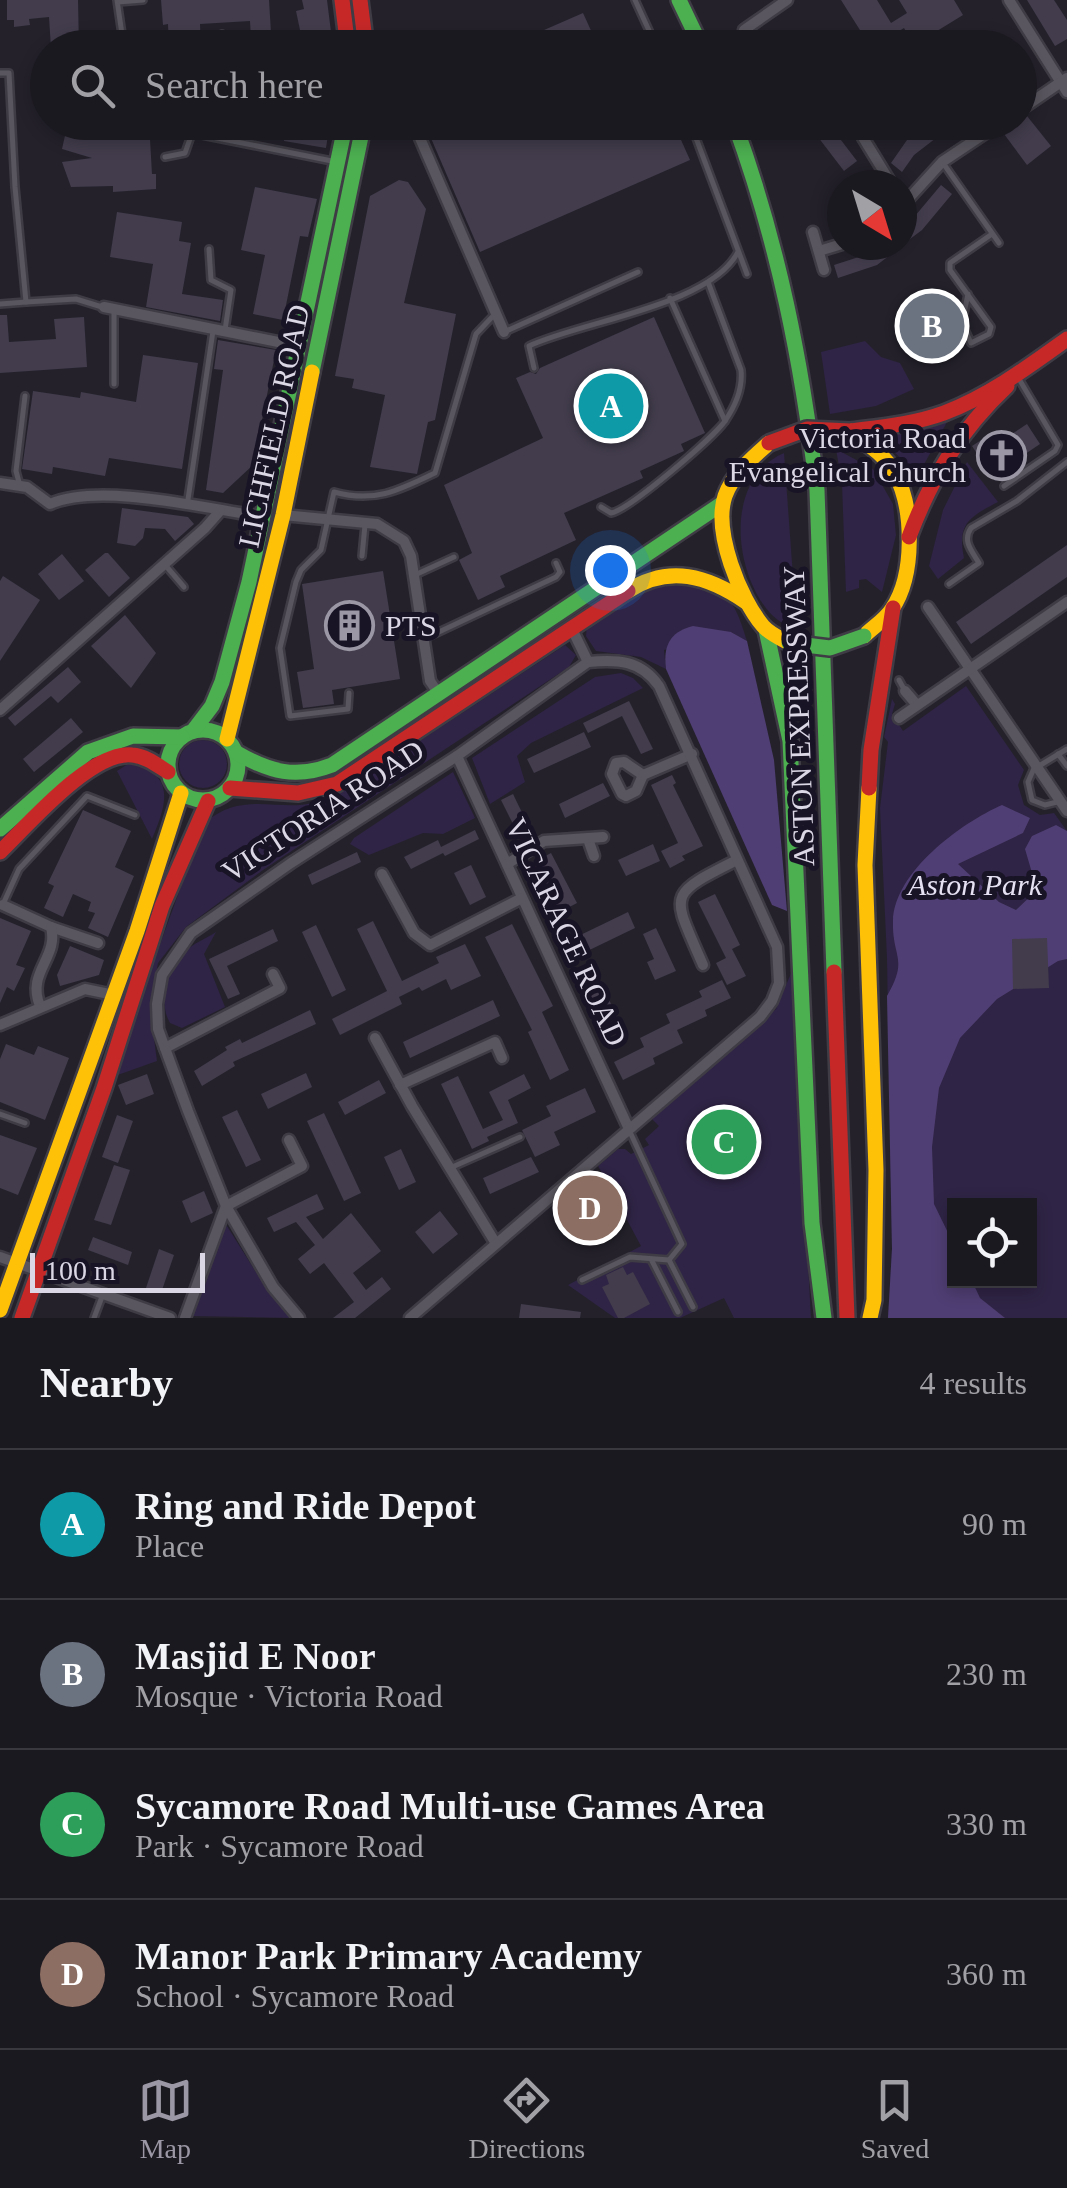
<!DOCTYPE html>
<html lang="en">
<head>
<meta charset="utf-8">
<style>
	:root { --surface:#1b1920; --page:#28262d; --text:#f1f3f6; --muted:#a0a0a5; --line:#39383e; --accent:#9b97a4 }
	body { margin:0; font-family:Georgia,serif; background:var(--page); color:var(--text) }
	.controls { position:absolute; right:30px; bottom:30px; display:grid; overflow:hidden; border-radius:0px; box-shadow:0 5px 15px #0003 }
	.controls button { width:90px; height:90px; display:grid; place-items:center; padding:0; border:0; border-bottom:2px solid var(--line); background:var(--surface); color:var(--text); font:50px sans-serif }
	.compass { position:absolute; left:827px; top:170px; width:90px; height:90px; border-radius:50%; background:var(--surface); box-shadow:0 5px 15px #0003; rotate:142deg }
	.scale { position:absolute; left:30px; bottom:25px; width:175px; box-sizing:border-box; padding-left:10px; border:5px solid #dbd7e5; border-top:0; font-size:28px; line-height:35px; white-space:nowrap; color:#dbd7e5; -webkit-text-stroke:8px #191326; paint-order:stroke }
	.you { position:absolute; left:610px; top:570px; width:35px; height:35px; margin:-25px; border:8px solid #fff; border-radius:50%; background:#1a73e8; box-shadow:0 0 0 15px #1a73e833 }
	.badge { display:grid; place-items:center; width:65px; height:65px; border-radius:50%; background:var(--accent); color:#fff; font-size:32px; font-weight:700 }
	.pin { position:absolute; translate:-50% -50%; border:5px solid #fff; box-shadow:0 2px 10px #0006 }
	.list { margin:0; padding:0; list-style:none }
	h2 { display:flex; justify-content:space-between; align-items:center; height:130px; margin:0; padding:0 40px; font-size:42px }
	h2 small { font-size:32px; font-weight:400; color:var(--muted) }
	.list li { display:grid; grid-template-columns:65px 1fr auto; gap:30px; align-items:center; box-sizing:border-box; height:150px; padding:0 40px; border-top:2px solid var(--line) }
	.list b { display:block; font-size:38px; white-space:nowrap }
	.list p { margin:0; font-size:32px; white-space:nowrap; color:var(--muted) }
	.list em { font-size:32px; font-style:normal; color:var(--muted) }
	.icon { flex:none; width:55px; height:55px; fill:none; stroke:currentColor; stroke-width:2; stroke-linecap:round; stroke-linejoin:round }
	.map { position:relative; flex:none; width:1067px; height:1318px; overflow:hidden }
	.search { position:absolute; background:var(--surface); box-shadow:0 5px 15px #0003; left:30px; right:30px; top:30px; height:110px; display:flex; align-items:center; gap:25px; box-sizing:border-box; padding:0 35px; border-radius:55px; color:var(--muted); font-size:38px }
	.sheet { height:730px; background:var(--surface) }
	nav { display:flex; justify-content:space-around; align-items:center; box-sizing:border-box; height:140px; border-top:2px solid var(--line); background:var(--surface); font-size:28px; color:var(--muted) }
	nav a { display:grid; justify-items:center; gap:5px }
	nav .on { color:var(--accent) }
	.map>svg:first-child { display:block }
	.green { fill:#2f2445; fill-rule:evenodd }
	.forest { fill:#4f3e73 }
	.building { fill:#423c4c }
	.lines { fill:none; stroke-linecap:round; stroke-linejoin:round }
	.lane-casing { stroke:#3f3c45; stroke-width:10 }
	.street-casing { stroke:#3f3c45; stroke-width:15 }
	.fast-casing { stroke:#3f3c45; stroke-width:20 }
	.slow-casing { stroke:#3f3c45; stroke-width:20 }
	.jam-casing { stroke:#3f3c45; stroke-width:20 }
	.lane { stroke:#59565f; stroke-width:5 }
	.street { stroke:#59565f; stroke-width:10 }
	.fast { stroke:#4caf50; stroke-width:15 }
	.slow { stroke:#ffc107; stroke-width:15 }
	.jam { stroke:#c62828; stroke-width:15 }
	.fast-bridge-casing { stroke:#3f3c45; stroke-width:20; stroke-linecap:butt }
	.jam-bridge-casing { stroke:#3f3c45; stroke-width:20; stroke-linecap:butt }
	.fast-bridge { stroke:#4caf50; stroke-width:15 }
	.jam-bridge { stroke:#c62828; stroke-width:15 }
	.labels { text-anchor:middle; stroke-width:10; stroke-linejoin:round; paint-order:stroke }
	.street-label { font-size:30px; fill:#dbd7e5; stroke:#191326 }
	.poi-label { font-size:30px; fill:#dbd7e5; stroke:#191326; text-anchor:end }
	.park-label { font-size:30px; font-style:italic; fill:#e5e0f2; stroke:#191326 }
</style>
</head>
<body>
<div class="map">
<svg width="1067" height="1318" viewBox="0 0 1067 1318">
	<rect width="100%" height="100%" fill="#24212b"/>
	<g class="green">
		<polygon points="865,341 881,357 900,363 914,389 876,406 830,414 821,352"/>
		<polygon points="947,422 914,483 903,460 876,436"/>
		<polygon points="836,449 873,469 893,504 896,535 882,592 866,579 859,580 859,588 846,592 842,484"/>
		<path d="M784 453 797 631C788 626 777 621 770 613 733 571 724 479 784 453Z"/>
		<path d="M967 462 998 502C969 517 957 524 964 558L938 579 929 566 943 510Z"/>
		<path d="M671 581C723 587 732 590 747 641L731 632 664 650 666 669 641 657 596 651 586 636 587 626 649 586Z"/>
		<path d="M565 645 576 655 569 667 263 870 186 927 158 963 150 1008 157 1061 112 1077 204 823C248 786 285 818 327 798 359 783 389 762 418 742 467 710 516 677 565 645Z"/>
		<polygon points="621,673 633,678 643,688 531,743 517,756 525,782 490,804 472,758 595,677"/>
		<path d="M966 686 1024 770 1018 785 1024 805 1040 815 1054 813 1067 831V1318H888L892 1249 887 958 880 808 888 742 884 737 892 699 895 704 892 714 903 731ZM954 1206H1030V1280H954Z"/>
		<circle cx="203" cy="764" r="24"/>
		<path d="M131 762C177 776 166 805 152 839L117 771Z"/>
		<polygon points="453,772 475,818 443,834 423,833 369,855 350,844 354,838"/>
		<path d="M216 932 204 954 225 1007 182 1028 170 1023C157 1000 168 967 188 949 196 942 207 938 216 932Z"/>
		<polygon points="792,971 811,1318 734,1318 724,1298 680,1318 615,1318 568,1285 641,1246 598,1166 618,1149 625,1149 631,1154 649,1145 645,1139 659,1126 652,1119 776,1009"/>
		<polygon points="227,1226 269,1293 292,1318 192,1316 222,1228"/>
	</g>
	<g class="forest">
		<path d="M693 626 731 632 747 641 774 760 787 911 772 905 666 669C663 647 669 632 693 626Z"/>
		<path d="M1002 805 1030 818 1023 833 958 864 999 902 1016 910 1037 890 1025 849 1032 836 1056 825 1067 831V959L1058 961 997 999 960 1038 939 1088 932 1147 934 1204 954 1245V1280L972 1281 980 1298 1005 1318H888L892 1249 887 996C909 958 892 958 893 921 894 872 961 823 1002 805Z"/>
	</g>
	<g class="building">
		<polygon points="7,0 78,0 79,48 51,48 49,17 29,19 30,25 14,27 14,20 7,20"/>
		<polygon points="161,0 269,0 271,33 300,30 296,11 304,9 302,0 327,0 333,48 230,48 230,41 251,39 250,21 200,24 201,48 169,48 168,24 163,25"/>
		<polygon points="841,0 877,0 891,23 907,13 899,0 954,0 963,15 924,39 922,36 912,42 904,28 889,37 895,48 849,48 865,38"/>
		<polygon points="1027,0 1054,0 1067,20 1067,39 1055,46"/>
		<polygon points="583,13 599,48 503,48"/>
		<polygon points="1027,116 1051,146 1027,165 1004,134"/>
		<polygon points="68,122 149,122 152,174 156,174 156,189 113,192 113,186 71,187 62,162 92,158 62,149"/>
		<polygon points="254,122 330,122 326,148 284,141 285,133 253,128"/>
		<polygon points="424,122 673,122 690,160 480,252"/>
		<polygon points="893,122 976,122 955,137 949,128 914,155 902,172 891,163 907,140"/>
		<polygon points="831,127 857,161 844,171 818,137"/>
		<polygon points="399,180 408,182 426,209 404,303 456,314 435,420 428,422 417,474 370,467 385,395 352,388 354,379 335,376 370,196"/>
		<polygon points="941,185 952,194 922,230 902,245 902,230 917,218 915,216"/>
		<polygon points="255,187 317,199 308,237 300,236 283,320 253,314 265,255 241,250"/>
		<polygon points="117,212 182,222 179,241 191,243 182,294 223,300 220,321 146,307 153,264 110,257"/>
		<polygon points="879,245 903,245 877,265 838,278 834,265 868,254"/>
		<polygon points="914,304 951,304 950,349 913,348"/>
		<polygon points="0,315 7,315 9,342 56,339 54,319 84,317 87,367 0,373"/>
		<polygon points="654,317 705,433 681,444 684,451 640,471 643,478 564,513 576,540 500,576 505,587 478,600 459,560 472,553 444,485 543,438 516,378 530,372 536,374 540,368"/>
		<polygon points="218,340 276,350 253,465 223,493 206,490 223,370 214,369"/>
		<polygon points="143,355 198,363 182,469 109,458 105,476 53,467 52,474 22,469 33,391 80,398 81,392 136,402"/>
		<polygon points="1027,424 1040,444 1009,465 1012,469 995,481 972,446 995,431 1001,441"/>
		<polygon points="122,508 188,517 194,524 175,541 165,529 145,528 143,538 135,546 117,543"/>
		<polygon points="1067,545 1067,577 971,644 956,622"/>
		<polygon points="105,553 108,553 130,578 109,597 85,570"/>
		<polygon points="62,554 84,581 59,600 38,574"/>
		<polygon points="383,571 400,679 332,690 334,704 303,708 297,672 314,669 302,584"/>
		<polygon points="3,576 40,600 0,661 0,581"/>
		<polygon points="125,615 156,653 131,688 91,646"/>
		<polygon points="68,667 81,682 58,703 51,696 15,726 8,718"/>
		<polygon points="629,701 653,749 641,754 622,716 588,733 583,723"/>
		<polygon points="71,718 83,732 34,772 23,759"/>
		<polygon points="584,732 591,747 534,773 527,759"/>
		<polygon points="672,775 676,783 673,785 703,846 682,856 685,860 670,868 661,851 678,843 651,785"/>
		<polygon points="603,783 610,796 565,818 559,804"/>
		<polygon points="513,794 530,829 518,834 501,800"/>
		<polygon points="83,810 131,831 115,867 134,876 108,937 88,928 95,913 88,911 91,902 73,894 63,917 44,908 54,886 48,883"/>
		<polygon points="475,830 479,839 445,856 443,853 411,869 404,857 438,840 441,847"/>
		<polygon points="653,844 660,861 626,876 618,860"/>
		<polygon points="357,852 361,862 312,885 308,875"/>
		<polygon points="551,853 577,903 560,912 534,862"/>
		<polygon points="471,865 486,897 470,905 454,873"/>
		<polygon points="715,894 740,945 732,949 746,976 727,985 716,963 726,958 698,902"/>
		<polygon points="628,912 635,928 575,957 568,941"/>
		<polygon points="0,918 31,931 16,965 25,968 14,991 7,987 0,1003"/>
		<polygon points="373,921 402,981 439,963 436,957 465,944 481,976 451,990 446,979 422,991 419,987 399,997 402,1004 340,1035 332,1019 387,991 357,929"/>
		<polygon points="512,924 553,1006 542,1012 569,1070 550,1080 528,1032 532,1030 485,937"/>
		<polygon points="316,925 346,990 332,997 302,932"/>
		<polygon points="656,928 676,971 655,980 647,962 654,959 643,934"/>
		<polygon points="273,929 278,941 227,966 240,994 228,999 209,959"/>
		<polygon points="1047,938 1049,988 1013,989 1012,939"/>
		<polygon points="70,946 104,960 99,975 60,986 57,975"/>
		<polygon points="597,976 613,1008 595,1016 583,982"/>
		<polygon points="722,980 731,998 705,1010 707,1016 677,1030 683,1043 653,1058 655,1064 623,1080 614,1062 644,1047 640,1038 670,1023 666,1014 702,997 699,991"/>
		<polygon points="493,1000 500,1016 410,1058 403,1042"/>
		<polygon points="310,1010 316,1024 233,1062 235,1066 202,1086 194,1071 227,1050 225,1047 240,1039 242,1043"/>
		<polygon points="6,1044 34,1055 38,1046 69,1058 45,1120 0,1102 0,1059"/>
		<polygon points="306,1073 312,1087 268,1109 261,1094"/>
		<polygon points="147,1074 154,1094 126,1105 118,1085"/>
		<polygon points="524,1074 531,1088 508,1100 518,1123 487,1137 489,1141 472,1149 441,1084 458,1076 483,1129 503,1120 489,1092"/>
		<polygon points="379,1080 386,1093 345,1115 338,1102"/>
		<polygon points="585,1088 596,1112 554,1132 560,1145 535,1157 522,1130 551,1116 546,1106"/>
		<polygon points="237,1110 261,1160 246,1167 222,1117"/>
		<polygon points="324,1113 361,1193 344,1201 307,1121"/>
		<polygon points="117,1115 133,1121 118,1163 102,1157"/>
		<polygon points="0,1135 37,1148 18,1195 0,1188"/>
		<polygon points="401,1149 416,1182 399,1190 384,1157"/>
		<polygon points="531,1157 539,1172 490,1194 483,1178"/>
		<polygon points="114,1165 130,1170 111,1225 94,1220"/>
		<polygon points="204,1191 213,1213 191,1223 182,1201"/>
		<polygon points="317,1194 324,1209 306,1217 323,1239 351,1213 381,1251 353,1273 366,1290 382,1277 391,1289 355,1318 333,1318 354,1302 324,1263 310,1274 298,1259 315,1245 296,1222 274,1232 267,1218"/>
		<polygon points="440,1211 458,1234 433,1254 415,1232"/>
		<polygon points="93,1237 132,1252 128,1265 88,1250"/>
		<polygon points="159,1249 174,1255 161,1293 146,1288"/>
		<polygon points="623,1267 627,1275 633,1272 650,1304 624,1318 618,1318 602,1287 609,1284 606,1275"/>
		<polygon points="521,1304 581,1312 580,1318 519,1318"/>
	</g>
	<g class="lines">
		<defs>
			<g id="lane">
				<polyline points="117,0 124,48"/>
				<polyline points="635,0 657,48"/>
				<polyline points="118,2 143,0"/>
				<polyline points="222,34 223,48"/>
				<polyline points="0,73 9,73 15,187 26,302 0,304"/>
				<polyline points="174,122 192,133 332,161"/>
				<polyline points="690,122 747,274"/>
				<polyline points="203,135 208,122"/>
				<polyline points="165,157 185,153 192,133"/>
				<polyline points="943,163 999,243"/>
				<polyline points="209,249 211,280 231,290 225,330"/>
				<polyline points="968,294 962,323 971,343 989,334 991,327 950,270 950,263 992,234"/>
				<polyline points="670,298 725,421"/>
				<polyline points="26,302 76,299 102,307"/>
				<polyline points="114,310 114,384"/>
				<polyline points="504,332 638,272"/>
				<path d="M534 368 529 346C582 321 710 306 738 252"/>
				<polyline points="20,486 16,471 25,396"/>
				<polyline points="1004,486 1055,451 1058,445 1019,379"/>
				<polyline points="187,506 213,331"/>
				<path d="M601 507 611 513C629 510 713 438 725 421 736 405 743 389 741 370L708 282"/>
				<polyline points="362,556 365,525"/>
				<polyline points="166,566 184,587"/>
				<polyline points="417,574 454,557"/>
				<path d="M949 584 979 563C972 551 962 541 971 528L1017 501 1067 462"/>
				<polyline points="426,638 556,577 560,572 556,563"/>
				<polyline points="899,680 905,691"/>
				<path d="M349 693 348 709 290 716 280 648 296 582 301 570 321 550 334 492C374 503 398 491 435 473L476 334 494 315"/>
				<polyline points="1058,754 1067,766"/>
				<polyline points="1035,766 1028,782 1032,800 1045,805 1057,802"/>
				<polyline points="1039,766 1067,749"/>
				<polyline points="4,902 19,869 87,796 135,815"/>
				<polyline points="0,1114 25,1123"/>
				<polyline points="450,1168 520,1137"/>
				<polyline points="669,1260 693,1307"/>
				<polyline points="652,1261 678,1312"/>
				<polyline points="582,1280 630,1257 669,1260 682,1244 630,1132"/>
				<polyline points="94,1318 103,1294"/>
			</g>
			<g id="street">
				<polyline points="1009,0 1067,92"/>
				<polyline points="744,30 787,0"/>
				<polyline points="1020,110 1067,78"/>
				<polyline points="413,122 504,332"/>
				<polyline points="867,125 859,131 892,185"/>
				<polyline points="902,206 942,162 1002,122"/>
				<polyline points="813,232 824,270"/>
				<polyline points="819,251 842,244"/>
				<polyline points="104,307 298,346"/>
				<path d="M0 483 27 487 50 504C101 482 207 509 264 517"/>
				<polyline points="283,515 377,524 404,541 411,556 430,681 439,694"/>
				<polyline points="928,607 1067,811"/>
				<polyline points="572,629 588,662"/>
				<polyline points="905,691 917,705"/>
				<polyline points="0,710 205,528 220,511"/>
				<polyline points="899,718 1067,602"/>
				<polyline points="457,756 629,1129"/>
				<polygon points="624,762 643,775 636,791 626,796 622,794 612,774 616,763"/>
				<polyline points="643,775 692,754"/>
				<polyline points="588,839 594,856"/>
				<polyline points="507,864 544,841 603,837"/>
				<polyline points="382,874 414,933 430,945 522,898"/>
				<polyline points="3,905 51,927 98,943"/>
				<path d="M703 965C672 893 665 896 737 860"/>
				<path d="M40 1006C26 972 59 958 51 927"/>
				<polyline points="0,1025 85,989 114,995"/>
				<polyline points="375,1038 412,1106 495,1242"/>
				<polyline points="165,1048 280,988 273,974"/>
				<polyline points="400,1085 495,1042 502,1058"/>
				<polyline points="0,1257 170,1318"/>
				<polyline points="185,1318 226,1206 302,1166 289,1140"/>
				<path d="M299 1318 273 1287 226 1206 188 1111 158 1029 157 1004 162 975 191 933 291 863 457 756 588 662C617 659 641 660 659 686L777 947 779 983 772 1001 760 1017 410 1318"/>
			</g>
			<g id="fast">
				<polyline points="679,0 702,48"/>
				<path d="M734 122C778 242 802 363 817 490L834 972"/>
				<polyline points="312,372 364,122"/>
				<polyline points="766,630 790,741 812,1223 824,1318"/>
				<circle cx="203" cy="765" r="35"/>
				<polyline points="193,731 212,706 222,682 249,582 346,122"/>
				<path d="M237 753C270 772 296 779 332 765L723 503"/>
				<polyline points="0,829 88,752 133,736 182,737"/>
			</g>
			<g id="slow">
				<path d="M850 431C866 443 885 455 895 473 914 509 915 575 892 609 885 620 873 627 864 636"/>
				<path d="M769 443C752 458 733 474 725 496 713 531 740 599 763 626 770 634 780 638 789 643"/>
				<path d="M628 591C669 564 708 576 746 602"/>
				<polyline points="227,739 283,515 312,372"/>
				<polyline points="869,788 865,865 876,1170 874,1300 870,1318"/>
				<polyline points="0,1310 137,931 181,793"/>
			</g>
			<g id="jam">
				<polyline points="342,0 348,48"/>
				<polyline points="360,0 366,48"/>
				<path d="M850 431C881 427 914 424 944 413 989 396 1028 367 1067 339"/>
				<path d="M909 537C931 478 961 429 1007 386"/>
				<polyline points="230,788 298,793 337,784 628,591"/>
				<polyline points="869,788 871,750 893,608"/>
				<path d="M0 852C28 825 91 751 132 755 146 756 157 765 168 772"/>
				<polyline points="834,972 847,1318"/>
				<polyline points="22,1318 104,1088 162,906 208,801"/>
			</g>
		</defs>
		<use href="#lane" class="lane-casing"/>
		<use href="#street" class="street-casing"/>
		<use href="#fast" class="fast-casing"/>
		<use href="#slow" class="slow-casing"/>
		<use href="#jam" class="jam-casing"/>
		<use href="#lane" class="lane"/>
		<use href="#street" class="street"/>
		<use href="#fast" class="fast"/>
		<use href="#slow" class="slow"/>
		<use href="#jam" class="jam"/>
		<defs>
			<polyline id="fast-bridge" points="789,643 830,648 864,636"/>
			<polyline id="jam-bridge" points="769,443 807,429 850,431"/>
		</defs>
		<use href="#fast-bridge" class="fast-bridge-casing"/>
		<use href="#jam-bridge" class="jam-bridge-casing"/>
		<use href="#fast-bridge" class="fast-bridge"/>
		<use href="#jam-bridge" class="jam-bridge"/>
	</g>
	<defs>
		<symbol id="church-ring" viewBox="-11 -11 22 22"><circle r="9.5" fill="#191326" stroke="#9b97a4" stroke-width="1.5"/><path d="M-1.2-6h2.4v3.5h3.3v2.4h-3.3V6h-2.4V-.1h-3.3v-2.4h3.3Z" fill="#9b97a4"/></symbol>
		<symbol id="building-ring" viewBox="-11 -11 22 22"><circle r="9.5" fill="#191326" stroke="#9b97a4" stroke-width="1.5"/><path d="M-4-6H4V6H1V3H-1V6H-4ZM-2.5-4.3h1.7v1.8h-1.7ZM.8-4.3h1.7v1.8H.8ZM-2.5-1h1.7V.8h-1.7ZM.8-1h1.7V.8H.8Z" fill="#9b97a4"/></symbol>
	</defs>
	<g fill-rule="evenodd">
		<use href="#church-ring" x="974" y="428" width="55" height="55"/>
		<use href="#building-ring" x="322" y="598" width="55" height="55"/>
	</g>
	<g class="labels">
		<g class="street-label">
			<text transform="translate(274 426) rotate(-78)" y="10">LICHFIELD ROAD</text>
			<text transform="translate(799 716) rotate(-92)" y="10">ASTON EXPRESSWAY</text>
			<text transform="translate(323 811) rotate(-33)" y="10">VICTORIA ROAD</text>
			<text transform="translate(566 932) rotate(65)" y="10">VICARAGE ROAD</text>
		</g>
		<g class="poi-label">
			<text x="966" y="448">Victoria Road<tspan x="966" dy="34">Evangelical Church</tspan></text>
			<text x="385" y="636" text-anchor="start">PTS</text>
		</g>
		<g class="park-label">
			<text x="975" y="895">Aston Park</text>
		</g>
	</g>
</svg>
<div class="controls">
<button><svg class="icon" aria-label="locate" viewBox="0 0 24 24"><circle cx="12" cy="12" r="6"/><path d="M12 2v4M12 18v4M2 12h4M18 12h4"/></svg></button>
</div>
<svg class="compass" viewBox="-18 -18 36 36"><path d="M0-13l5 13h-10z" fill="#e53935"/><path d="M0 13l5-13h-10z" fill="#a0a0a5"/></svg>
<div class="scale">100 m</div>
<div class="you"></div>
<div class="pin badge" style="left:611px;top:406px;background:#0f9aa8">A</div>
<div class="pin badge" style="left:932px;top:326px;background:#6b7280">B</div>
<div class="pin badge" style="left:724px;top:1142px;background:#2e9e5b">C</div>
<div class="pin badge" style="left:590px;top:1208px;background:#8d6e63">D</div>
<div class="search"><svg class="icon" aria-label="search" viewBox="0 0 24 24"><circle cx="10" cy="10" r="6"/><path d="M15 15l6 6"/></svg>Search here</div>
</div>
<section class="sheet">
<h2>Nearby<small>4 results</small></h2>
<ul class="list">
<li><span class="badge" style="background:#0f9aa8">A</span><div><b>Ring and Ride Depot</b><p>Place</p></div><em>90 m</em></li>
<li><span class="badge" style="background:#6b7280">B</span><div><b>Masjid E Noor</b><p>Mosque · Victoria Road</p></div><em>230 m</em></li>
<li><span class="badge" style="background:#2e9e5b">C</span><div><b>Sycamore Road Multi-use Games Area</b><p>Park · Sycamore Road</p></div><em>330 m</em></li>
<li><span class="badge" style="background:#8d6e63">D</span><div><b>Manor Park Primary Academy</b><p>School · Sycamore Road</p></div><em>360 m</em></li>
</ul>
</section>
<nav>
<a class="on"><svg class="icon" aria-label="map" viewBox="0 0 24 24"><path d="M3 6l6-2 6 2 6-2v14l-6 2-6-2-6 2zM9 4v14M15 6v14"/></svg>Map</a>
<a><svg class="icon" aria-label="directions" viewBox="0 0 24 24"><path d="M12 3l9 9-9 9-9-9zM9 14v-3h6M13 9l2 2-2 2"/></svg>Directions</a>
<a><svg class="icon" aria-label="saved" viewBox="0 0 24 24"><path d="M7 4h10v16l-5-4-5 4z"/></svg>Saved</a>
</nav>
</body>
</html>
